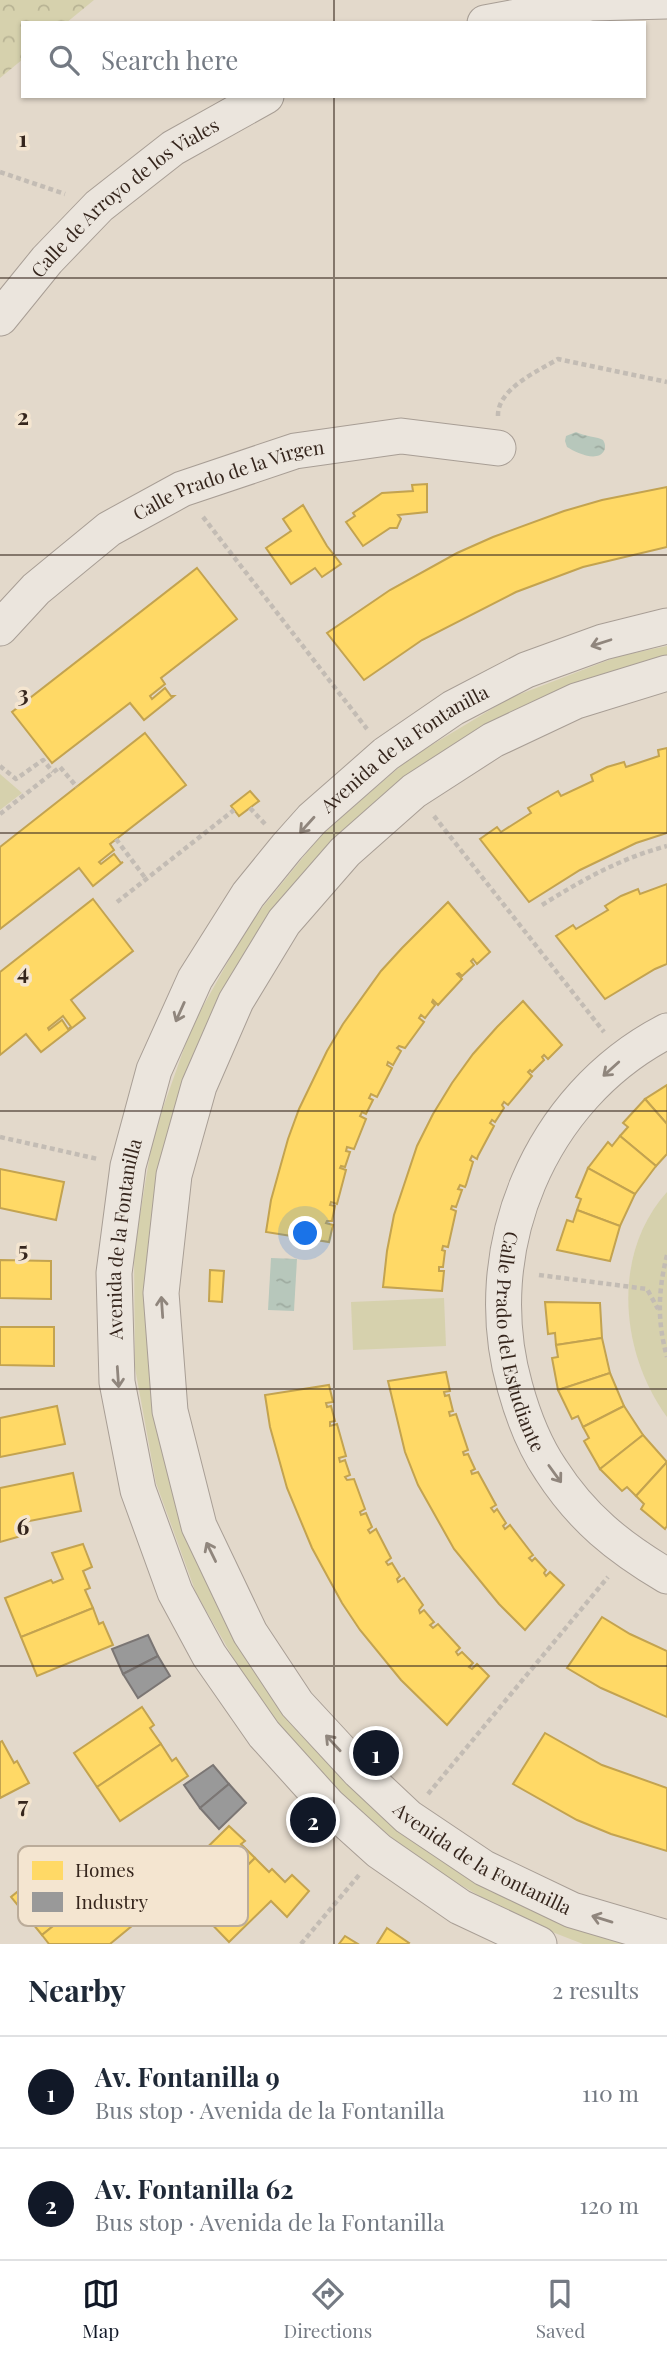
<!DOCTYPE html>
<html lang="en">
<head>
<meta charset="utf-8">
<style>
	:root { --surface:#fff; --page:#f6f6f7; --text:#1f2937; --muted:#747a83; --line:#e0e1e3; --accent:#111827 }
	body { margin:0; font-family:"Playfair Display",serif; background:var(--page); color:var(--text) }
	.you { position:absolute; left:306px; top:1234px; width:24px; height:24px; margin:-18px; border:5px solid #fff; border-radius:50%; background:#1a73e8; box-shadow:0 0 0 10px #1a73e833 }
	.badge { display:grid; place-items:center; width:46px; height:46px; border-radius:50%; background:var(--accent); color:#fff; font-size:23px; font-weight:700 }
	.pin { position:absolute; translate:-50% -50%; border:4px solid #fff; box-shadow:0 2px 7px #0006 }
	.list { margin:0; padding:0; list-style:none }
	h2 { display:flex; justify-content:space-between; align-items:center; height:91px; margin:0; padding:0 28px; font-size:30px }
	h2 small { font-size:23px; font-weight:400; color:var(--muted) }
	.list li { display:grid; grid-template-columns:46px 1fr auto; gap:21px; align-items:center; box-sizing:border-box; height:112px; padding:0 28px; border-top:2px solid var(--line) }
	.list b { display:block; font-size:26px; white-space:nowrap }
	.list p { margin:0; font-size:23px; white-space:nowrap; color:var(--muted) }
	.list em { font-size:23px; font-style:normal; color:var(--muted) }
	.icon { flex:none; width:38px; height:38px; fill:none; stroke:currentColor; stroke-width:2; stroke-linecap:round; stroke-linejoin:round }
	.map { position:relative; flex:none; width:667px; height:1944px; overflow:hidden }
	.search { position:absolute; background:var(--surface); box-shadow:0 2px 5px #0004; left:21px; right:21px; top:21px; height:77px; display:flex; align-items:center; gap:18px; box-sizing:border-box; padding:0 24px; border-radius:0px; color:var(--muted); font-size:26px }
	.sheet { height:315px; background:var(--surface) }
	nav { display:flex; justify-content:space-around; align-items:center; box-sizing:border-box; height:98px; border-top:2px solid var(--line); background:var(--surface); font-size:19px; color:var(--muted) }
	nav a { display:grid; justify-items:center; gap:4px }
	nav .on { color:var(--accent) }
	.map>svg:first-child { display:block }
	.green { fill:#d6d1ad }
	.forest { fill:url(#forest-crowns) }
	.water { fill:url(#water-ripples) }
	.homes { fill:#ffd966; stroke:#c3a350; stroke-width:2; fill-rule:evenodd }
	.industry { fill:#999; stroke:#7b7674; stroke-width:2 }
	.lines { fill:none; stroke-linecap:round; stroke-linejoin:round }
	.minor-casing { stroke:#a89e95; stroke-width:37 }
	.path { stroke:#c3bcb4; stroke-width:4.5; stroke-dasharray:5 3.5; stroke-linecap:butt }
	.minor { stroke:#ebe5dd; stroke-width:35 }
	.oneway { stroke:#90867d }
	.grid { fill:none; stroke:#36261d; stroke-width:2; stroke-opacity:0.55 }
	.labels { text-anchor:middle; stroke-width:7; stroke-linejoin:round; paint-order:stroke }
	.street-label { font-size:19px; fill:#36261d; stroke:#f4e5d0 }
	.key { fill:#f4e5d0; stroke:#bbac9a; stroke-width:2 }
	.key-label { font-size:19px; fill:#36261d }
	.grid-label { font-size:23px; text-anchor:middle; font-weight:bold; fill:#36261d; stroke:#f4e5d0; stroke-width:7; stroke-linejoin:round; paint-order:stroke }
</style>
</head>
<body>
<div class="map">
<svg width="667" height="1944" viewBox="0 0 667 1944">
	<defs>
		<pattern id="forest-crowns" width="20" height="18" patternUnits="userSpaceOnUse" patternTransform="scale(1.75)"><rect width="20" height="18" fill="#d6d1ad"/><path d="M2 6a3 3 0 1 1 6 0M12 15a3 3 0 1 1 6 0" fill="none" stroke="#b8b394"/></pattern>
		<pattern id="water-ripples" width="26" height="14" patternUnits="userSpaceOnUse" patternTransform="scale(1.75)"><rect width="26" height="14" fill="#b7c7bb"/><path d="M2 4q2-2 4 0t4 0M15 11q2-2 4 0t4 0" fill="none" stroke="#9eaba0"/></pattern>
	</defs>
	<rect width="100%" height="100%" fill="#e3d9cb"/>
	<g class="green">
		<polygon points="667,646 667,660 622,669 516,710 418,769 205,1033 150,1368 267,1687 526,1907 624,1944 583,1944 519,1919 418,1860 329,1784 254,1694 196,1593 156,1483 135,1368 134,1251 153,1136 192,1026 249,924 322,834 410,758 510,698 619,656"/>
		<polygon points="0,774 22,793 0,810"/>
		<path d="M667 1192V1417C620 1353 611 1254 667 1192Z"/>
		<polygon points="444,1298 446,1346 353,1350 351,1302"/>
	</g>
	<polygon class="forest" points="0,0 94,0 66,23 23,23 23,59 0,78"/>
	<g class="water">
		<path d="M576 432C583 436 599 437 603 440 605 443 606 447 604 451 597 463 575 452 567 447L565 441 566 436Z"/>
		<polygon points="271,1258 297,1259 294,1311 268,1310"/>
	</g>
	<g class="homes">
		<polygon points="427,484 427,512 398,515 401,519 397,528 390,528 363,546 346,522 355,516 353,513 382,493 413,491 412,485"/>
		<polygon points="667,487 667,547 583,567 516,592 422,640 364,680 327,633 390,590 457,553 493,537 564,511 602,500"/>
		<polygon points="303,505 327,546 341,564 322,577 315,568 291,584 266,548 291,531 283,519"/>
		<polygon points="197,568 237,619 161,678 165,684 150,696 152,699 165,688 171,696 174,696 144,720 130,703 52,763 12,712"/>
		<polygon points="145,733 186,785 110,844 114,850 99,862 101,864 114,854 121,863 123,862 93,886 79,868 0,929 0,847"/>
		<polygon points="667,748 667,833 636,843 580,870 529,902 480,839 497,827 501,832 531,813 528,808 558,791 561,796 593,781 591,775 607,767 624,762 626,767 659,756 658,750"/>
		<polygon points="250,791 259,801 239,816 231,806"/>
		<polygon points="667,884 667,964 655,969 605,999 556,936 573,925 576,929 608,910 605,906 621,896 638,889 640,894"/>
		<path d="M93 899 133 951 71 1000 85 1018 72 1028 41 1052 26 1034 0 1055V972ZM63 1016 71 1027 68 1029 62 1020 49 1030 48 1028Z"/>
		<polygon points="448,902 490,952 477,964 473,959 471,961 474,965 462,976 459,973 457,974 462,979 438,1005 433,1000 432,1002 435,1005 425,1018 421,1015 419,1018 424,1022 405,1048 399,1046 397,1048 401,1051 393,1065 388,1062 387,1065 392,1068 377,1097 371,1094 369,1098 373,1100 366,1114 362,1112 360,1116 366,1119 354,1149 347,1147 346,1151 350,1152 345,1167 341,1166 340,1168 346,1170 337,1204 331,1202 330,1205 335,1206 332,1221 327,1221 326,1223 333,1225 329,1242 266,1232 271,1200 288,1139 299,1109 327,1051 343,1024 381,971 402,948"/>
		<polygon points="523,1001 562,1045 548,1059 544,1055 542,1057 544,1060 532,1072 530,1070 528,1072 532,1076 508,1105 504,1102 502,1105 504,1108 495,1122 492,1120 490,1123 494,1126 478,1156 477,1159 472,1156 470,1160 473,1162 466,1185 465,1187 460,1185 458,1189 462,1190 456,1207 452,1206 451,1209 456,1211 448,1247 443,1246 442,1250 445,1251 443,1267 439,1267 439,1271 444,1271 442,1291 383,1287 387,1251 394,1215 417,1146 433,1114 452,1083 473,1054 497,1027"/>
		<polygon points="667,1085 667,1124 645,1099"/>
		<polygon points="645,1099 667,1124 667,1154 656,1166 620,1136 628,1127 623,1123"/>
		<polygon points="620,1136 656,1166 635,1194 588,1168 608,1142 612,1146"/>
		<polygon points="588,1168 635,1194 620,1226 577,1210 581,1199 576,1197"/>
		<polygon points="0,1169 64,1182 56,1220 0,1208"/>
		<polygon points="577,1210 620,1226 610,1261 557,1250 567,1220 573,1222"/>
		<polygon points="0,1260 51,1261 51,1299 0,1298"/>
		<polygon points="210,1270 224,1271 222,1302 209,1301"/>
		<polygon points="545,1302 600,1303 602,1338 556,1345 555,1333 548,1334"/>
		<polygon points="0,1327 54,1327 54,1366 0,1365"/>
		<polygon points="602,1338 610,1373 558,1390 552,1358 558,1357 556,1345"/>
		<polygon points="446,1372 450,1391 444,1392 445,1396 449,1395 453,1411 449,1412 450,1416 456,1414 468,1450 463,1452 464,1455 468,1454 475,1469 471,1471 472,1474 478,1472 496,1505 491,1508 494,1512 497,1509 506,1523 503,1526 505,1529 510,1525 533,1555 529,1558 532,1561 535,1558 546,1570 544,1573 546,1576 550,1572 564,1585 525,1630 499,1604 454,1549 418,1485 405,1452 388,1381"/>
		<polygon points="610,1373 624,1406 583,1427 578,1416 572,1419 558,1390"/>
		<polygon points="329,1385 333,1402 326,1403 327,1407 331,1406 335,1421 330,1422 330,1426 337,1424 346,1456 339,1458 340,1462 345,1460 350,1475 345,1477 347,1480 354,1479 365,1509 360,1512 361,1515 366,1513 372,1527 368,1530 370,1533 376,1529 391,1558 386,1562 388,1565 392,1563 400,1576 397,1579 398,1582 404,1578 423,1605 419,1610 420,1613 424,1610 434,1622 430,1625 433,1628 438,1624 460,1648 456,1652 458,1655 462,1652 473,1663 469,1667 472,1669 477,1664 489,1676 447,1725 401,1680 360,1630 342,1603 312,1548 287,1488 270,1427 265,1395"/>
		<polygon points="57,1406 65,1444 0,1457 0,1418"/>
		<polygon points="624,1406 643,1435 600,1469 584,1441 589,1438 583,1427"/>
		<polygon points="643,1435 667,1462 636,1496 627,1487 622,1491 600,1469"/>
		<polygon points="667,1462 667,1526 665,1529 641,1509 644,1504 636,1496"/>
		<polygon points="73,1473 81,1511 19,1523 21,1536 0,1542 0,1488"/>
		<polygon points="83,1544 92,1567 83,1571 90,1588 85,1590 93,1608 21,1637 5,1598 51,1580 53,1583 63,1579 52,1553"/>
		<polygon points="93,1608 99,1624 103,1622 113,1645 37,1676 21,1637"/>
		<polygon points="602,1617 630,1634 667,1651 667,1717 601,1688 567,1668"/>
		<polygon points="142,1707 154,1725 150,1728 161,1744 97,1787 74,1753"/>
		<polygon points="545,1733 602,1765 667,1788 667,1851 611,1834 577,1820 513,1784"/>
		<polygon points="2,1741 14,1763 17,1761 29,1783 0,1798 0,1742"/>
		<polygon points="161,1744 172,1761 176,1758 188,1776 120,1821 97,1787"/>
		<polygon points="229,1826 245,1841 241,1844 255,1858 200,1912 171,1883"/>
		<polygon points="71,1848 86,1867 84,1870 99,1889 42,1935 11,1897"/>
		<polygon points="255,1858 269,1872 272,1869 285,1882 292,1875 309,1891 287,1917 271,1901 229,1942 200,1912"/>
		<polygon points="99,1889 115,1908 118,1906 133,1925 110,1944 49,1944 42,1935"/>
		<polygon points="387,1928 409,1943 408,1944 377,1944"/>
		<polygon points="345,1936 358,1944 339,1944"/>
	</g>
	<g class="industry">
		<polygon points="148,1635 158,1656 123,1674 112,1649"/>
		<polygon points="158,1656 170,1676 138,1698 123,1674"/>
		<polygon points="213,1765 229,1784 200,1808 184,1785"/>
		<polygon points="229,1784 246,1803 219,1829 200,1808"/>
	</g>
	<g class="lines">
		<defs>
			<g id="minor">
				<polyline points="485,23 591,3 667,1"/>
				<path id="s1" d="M0 318 47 260 99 206 173 148 266 96"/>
				<path id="s2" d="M0 628 36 589 109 529 182 489 295 451 401 436 498 448"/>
				<path id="s3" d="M667 673 576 701 493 740 414 791 345 852 284 922 236 1001 199 1086 174 1175 161 1293 170 1411 199 1526 250 1633 297 1704 359 1771 408 1817 484 1868 572 1910 667 1938"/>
				<path id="s4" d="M667 1031C539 1097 476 1250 515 1387 523 1416 534 1445 551 1470 582 1518 618 1547 667 1576"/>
				<path id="s5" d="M539 1944 460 1907 379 1851 328 1805 264 1734 209 1655 175 1592 138 1490 117 1382 114 1273 128 1166 154 1070 195 979 248 895 287 847 312 819 386 754 453 708 526 670 603 642 667 626"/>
			</g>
		</defs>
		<use href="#minor" class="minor-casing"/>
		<g class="path">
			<polyline points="0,172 65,194"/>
			<path d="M498 416C497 389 538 371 558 359L667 382"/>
			<polyline points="203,517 367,729"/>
			<polyline points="0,766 16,779 43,760 53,772"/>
			<polyline points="250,808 265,824"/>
			<polyline points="0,814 60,767 77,787"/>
			<polyline points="434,816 604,1032"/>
			<polyline points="116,839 146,879"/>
			<polyline points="117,902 234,810"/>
			<path d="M542 905C582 880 621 858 667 846"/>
			<polyline points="0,1137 98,1159"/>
			<path d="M667 1255C658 1291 657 1321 667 1357"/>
			<polyline points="539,1275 647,1289 658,1309"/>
			<polyline points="428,1794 608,1577"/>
			<polyline points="301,1944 359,1875"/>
		</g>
		<use href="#minor" class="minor"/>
	</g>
	<defs><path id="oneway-shaft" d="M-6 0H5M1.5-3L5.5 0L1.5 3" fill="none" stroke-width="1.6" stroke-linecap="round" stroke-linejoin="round" transform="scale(1.75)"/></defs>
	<g class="oneway">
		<use href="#oneway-shaft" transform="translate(601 643) rotate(162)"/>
		<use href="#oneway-shaft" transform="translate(307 825) rotate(132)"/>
		<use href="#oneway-shaft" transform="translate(180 1012) rotate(114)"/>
		<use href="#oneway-shaft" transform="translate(611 1069) rotate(138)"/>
		<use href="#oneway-shaft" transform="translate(162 1307) rotate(-94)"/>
		<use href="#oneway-shaft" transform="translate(118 1377) rotate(86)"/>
		<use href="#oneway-shaft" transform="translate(555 1474) rotate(54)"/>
		<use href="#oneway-shaft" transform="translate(211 1552) rotate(-116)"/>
		<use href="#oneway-shaft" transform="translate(333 1743) rotate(-133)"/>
		<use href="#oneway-shaft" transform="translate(602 1919) rotate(-163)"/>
	</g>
	<path class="grid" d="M334 0V23M334 96V1944M0 278H667M0 555H667M0 833H667M0 1111H667M0 1389H667M0 1666H667"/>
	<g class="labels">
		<g class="street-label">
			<text dy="7" stroke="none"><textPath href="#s1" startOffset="175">Calle de Arroyo de los Viales</textPath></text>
			<text dy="7" stroke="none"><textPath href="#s2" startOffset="278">Calle Prado de la Virgen</textPath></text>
			<text dy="7" stroke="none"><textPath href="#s5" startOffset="1468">Avenida de la Fontanilla</textPath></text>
			<text dy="7" stroke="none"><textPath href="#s5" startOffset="880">Avenida de la Fontanilla</textPath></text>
			<text dy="7" stroke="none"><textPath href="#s4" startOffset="374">Calle Prado del Estudiante</textPath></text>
			<text dy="7" stroke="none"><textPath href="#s3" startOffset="1547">Avenida de la Fontanilla</textPath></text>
		</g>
	</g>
	<rect x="18" y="1846" width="230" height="80" rx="10" class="key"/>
	<rect x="32" y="1861" width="31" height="19" fill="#ffd966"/>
	<rect x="32" y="1892" width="31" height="20" fill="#999"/>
	<g class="key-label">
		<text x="75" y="1877">Homes</text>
		<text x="75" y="1909">Industry</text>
	</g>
	<g class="grid-label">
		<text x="23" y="147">1</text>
		<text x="23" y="425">2</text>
		<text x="23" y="702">3</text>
		<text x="23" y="980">4</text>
		<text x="23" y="1258">5</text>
		<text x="23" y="1535">6</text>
		<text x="23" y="1813">7</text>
	</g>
</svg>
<div class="you"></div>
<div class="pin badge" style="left:376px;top:1753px">1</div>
<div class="pin badge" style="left:313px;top:1820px">2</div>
<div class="search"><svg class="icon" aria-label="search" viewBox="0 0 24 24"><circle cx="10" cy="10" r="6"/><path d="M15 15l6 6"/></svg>Search here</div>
</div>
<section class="sheet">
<h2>Nearby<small>2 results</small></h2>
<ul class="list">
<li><span class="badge">1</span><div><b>Av. Fontanilla 9</b><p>Bus stop · Avenida de la Fontanilla</p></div><em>110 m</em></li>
<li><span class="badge">2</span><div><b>Av. Fontanilla 62</b><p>Bus stop · Avenida de la Fontanilla</p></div><em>120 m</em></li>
</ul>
</section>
<nav>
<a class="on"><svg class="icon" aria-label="map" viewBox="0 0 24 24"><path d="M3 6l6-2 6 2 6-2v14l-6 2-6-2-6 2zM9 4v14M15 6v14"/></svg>Map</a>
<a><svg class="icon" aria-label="directions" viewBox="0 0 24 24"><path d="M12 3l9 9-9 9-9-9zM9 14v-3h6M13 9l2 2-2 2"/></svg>Directions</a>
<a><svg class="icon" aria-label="saved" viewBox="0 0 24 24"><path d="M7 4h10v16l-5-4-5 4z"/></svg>Saved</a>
</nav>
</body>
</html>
